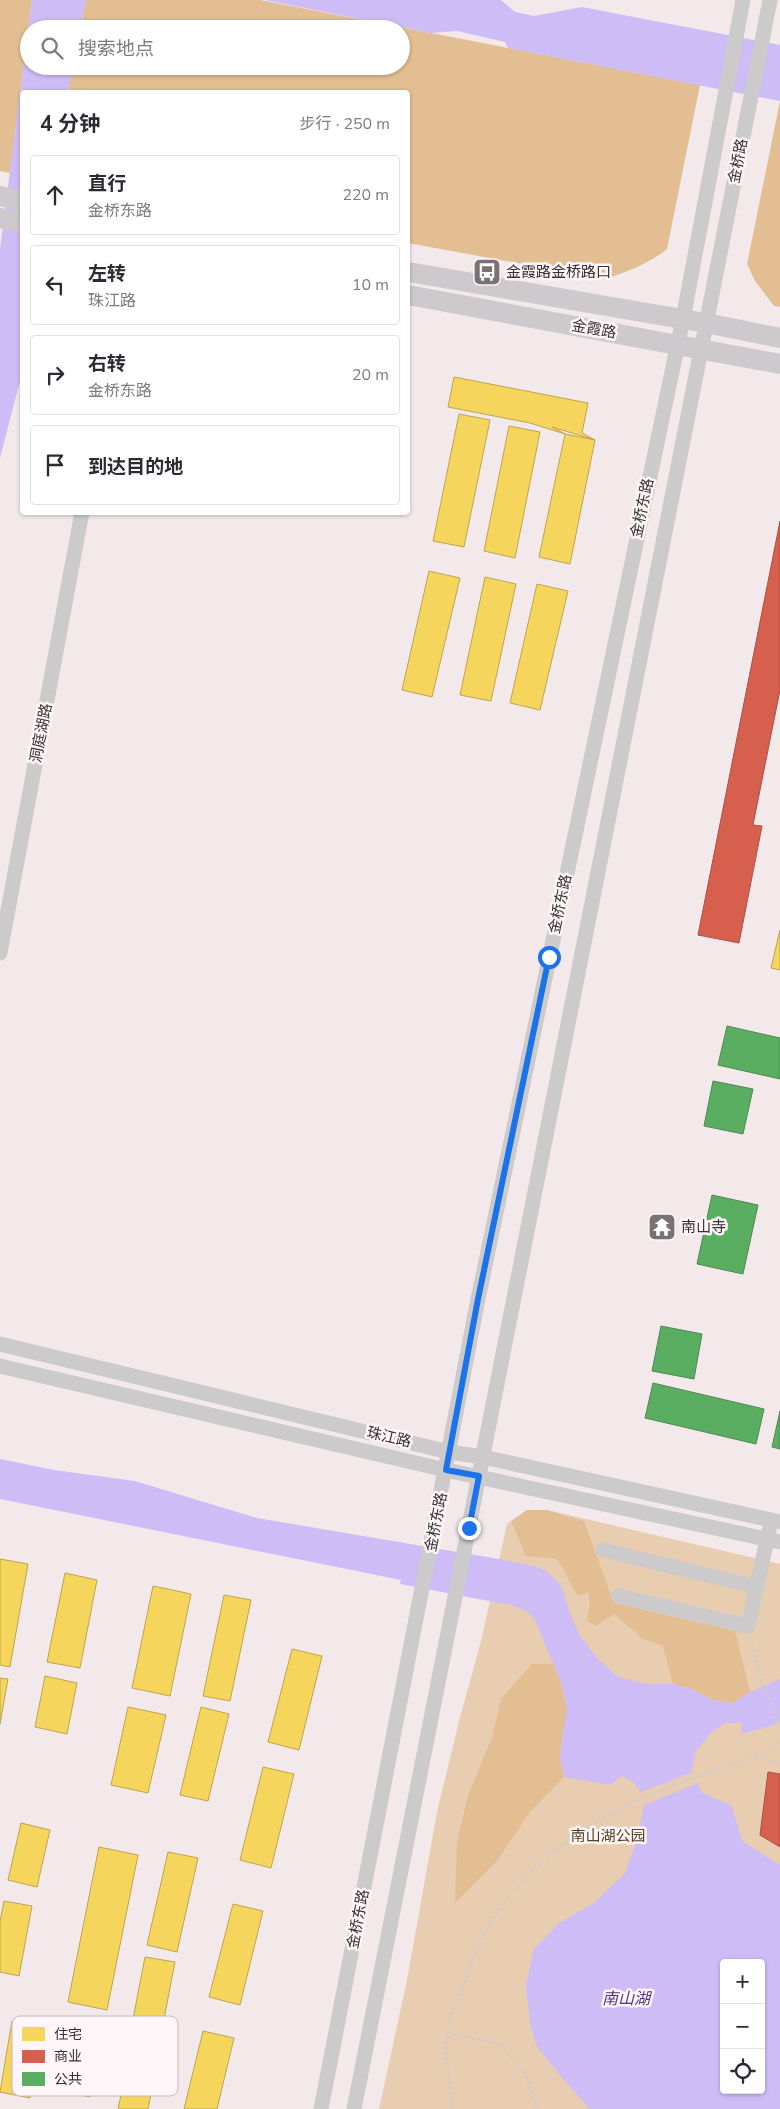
<!DOCTYPE html>
<html lang="zh">
<head>
<meta charset="utf-8">
<style>
	:root { --surface:#fff; --page:#f2f2f3; --text:#2b2b33; --muted:#7c7c81; --line:#e1e1e2 }
	body { margin:0; font-family:"Nunito Sans","Noto Sans SC",sans-serif; background:var(--page); color:var(--text) }
	.controls { position:absolute; right:15px; bottom:15px; display:grid; overflow:hidden; border-radius:5px; box-shadow:0 1px 4px #0004 }
	.controls button { width:45px; height:45px; display:grid; place-items:center; padding:0; border:0; border-bottom:1px solid var(--line); background:var(--surface); color:var(--text); font:25px sans-serif }
	.stop { position:absolute; width:15px; height:15px; margin:-11px; border:4px solid #1a73e8; border-radius:50%; background:#fff }
	.stop.end { background:#1a73e8; border-color:#fff; box-shadow:0 1px 5px #0008 }
	.list { margin:0; padding:0; list-style:none }
	h2 { display:flex; justify-content:space-between; align-items:center; height:65px; margin:0; padding:0 20px; font-size:21px }
	h2 small { font-size:16px; font-weight:400; color:var(--muted) }
	.list li { display:grid; grid-template-columns:32px 1fr auto; gap:15px; align-items:center; box-sizing:border-box; height:80px; margin:0 10px 10px; padding:0 10px; border:1px solid var(--line); border-radius:5px }
	.list b { display:block; font-size:19px; white-space:nowrap }
	.list p { margin:0; font-size:16px; white-space:nowrap; color:var(--muted) }
	.list em { font-size:16px; font-style:normal; color:var(--muted) }
	.icon { flex:none; width:28px; height:28px; fill:none; stroke:currentColor; stroke-width:2; stroke-linecap:round; stroke-linejoin:round }
	.map { position:relative; flex:none; width:780px; height:2109px; overflow:hidden }
	.search { position:absolute; background:var(--surface); box-shadow:0 1px 4px #0004; left:20px; top:20px; width:390px; height:55px; display:flex; align-items:center; gap:12px; box-sizing:border-box; padding:0 18px; border-radius:28px; color:var(--muted); font-size:19px }
	.panel { position:absolute; background:var(--surface); box-shadow:0 1px 4px #0004; left:20px; top:90px; width:390px; height:425px; border-radius:5px }
	.map>svg:first-child { display:block }
	.green { fill:#e9cdb0; fill-rule:evenodd }
	.forest { fill:#e2be92 }
	.water { fill:#cebcf6; fill-rule:evenodd }
	.homes { fill:#f6d55c; stroke:#bda44f }
	.shops { fill:#d6604d; stroke:#a75245 }
	.public { fill:#5aae61; stroke:#508853 }
	.lines { fill:none; stroke-linecap:round; stroke-linejoin:round }
	.path { stroke:#cfcccc; stroke-width:2.5; stroke-dasharray:2.5 2.5; stroke-linecap:butt }
	.minor { stroke:#cdcacb; stroke-width:15 }
	.major { stroke:#cec9cc; stroke-width:20 }
	.route { stroke:#1a73e8; stroke-width:6 }
	.labels { text-anchor:middle; stroke-width:5; stroke-linejoin:round; paint-order:stroke }
	.street-label { font-size:15px; fill:#383132; stroke:#fdf5f7 }
	.poi-label { font-size:15px; fill:#383132; stroke:#fdf5f7; text-anchor:start }
	.park-label { font-size:15px; fill:#59401f; stroke:#fdf5f7 }
	.water-label { font-size:16px; font-style:italic; fill:#533190; stroke:#fdf5f7 }
	.key { fill:#fdf5f7; stroke:#c2babc; stroke-width:1 }
	.key-label { font-size:14px; fill:#383132 }
</style>
</head>
<body>
<div class="map">
<svg width="780" height="2109" viewBox="0 0 780 2109">
	<rect width="100%" height="100%" fill="#f3e9eb"/>
	<path class="green" d="M527 1510H547L780 1564V2109H379L407 1980 437 1812 459 1721 481 1641 507 1524ZM724 1963H761V2090H724Z"/>
	<g class="forest">
		<polygon points="0,0 32,0 10,173 0,171"/>
		<path d="M86 0H260L700 85 667 249C648 264 627 272 604 279L408 243V92H68L73 66H401V29H80Z"/>
		<polygon points="780,101 780,307 774,306 755,281 747,264"/>
		<path d="M527 1510H547L584 1521 614 1603 735 1631 750 1692 733 1703 712 1700 692 1689 673 1684 663 1646 643 1639 614 1614 596 1626 587 1621 590 1603 588 1592 579 1596C569 1585 566 1571 557 1559L526 1556 511 1521Z"/>
		<polygon points="532,1664 553,1664 561,1682 567,1709 560,1756 564,1777 530,1812 497,1861 455,1903 457,1842 468,1795 492,1738 501,1699"/>
	</g>
	<g class="water">
		<polygon points="32,0 86,0 80,29 29,29 29,66 73,66 68,92 22,92 22,373 0,458 0,249"/>
		<polygon points="264,0 501,0 515,12 534,16 582,7 780,45 780,101 508,48 505,42 457,31 431,33"/>
		<polygon points="0,1459 54,1470 135,1481 257,1518 499,1559 538,1567 548,1572 562,1587 569,1611 580,1636 598,1659 618,1677 647,1684 673,1684 692,1689 712,1700 733,1703 750,1692 780,1679 780,1722 771,1726 741,1734 742,1723 726,1723 713,1731 696,1751 691,1773 641,1792 633,1782 622,1776 610,1785 564,1777 560,1756 567,1708 561,1682 535,1620 526,1611 510,1605 400,1584 401,1580 0,1499"/>
		<path d="M698 1783 701 1792 732 1806 742 1841 778 1864 780 1863V2109H590L563 2079 536 2045 530 2023 526 1985 534 1949 559 1923 594 1903 625 1873 637 1840 644 1805ZM724 1963H761V2090H724Z"/>
	</g>
	<g class="homes">
		<polygon points="454,377 588,403 582,433 595,440 552,427 565,434 530,423 448,407"/>
		<polygon points="459,414 490,420 464,547 433,541"/>
		<polygon points="509,426 540,432 515,558 484,551"/>
		<polygon points="565,434 595,440 570,564 539,557"/>
		<polygon points="429,571 460,578 432,697 402,690"/>
		<polygon points="485,577 516,584 491,701 460,695"/>
		<polygon points="537,584 568,591 540,710 510,703"/>
		<polygon points="780,930 780,970 771,968"/>
		<polygon points="0,1559 28,1564 10,1667 0,1665"/>
		<polygon points="65,1573 97,1580 80,1668 47,1662"/>
		<polygon points="153,1586 191,1594 170,1696 132,1688"/>
		<polygon points="224,1595 251,1600 230,1701 203,1696"/>
		<polygon points="292,1649 322,1656 299,1750 268,1742"/>
		<polygon points="45,1676 77,1683 67,1734 35,1727"/>
		<polygon points="0,1678 8,1679 0,1724"/>
		<polygon points="128,1707 166,1715 148,1793 111,1785"/>
		<polygon points="201,1707 229,1714 208,1801 180,1795"/>
		<polygon points="263,1767 294,1774 271,1868 240,1860"/>
		<polygon points="21,1823 50,1830 37,1887 8,1880"/>
		<polygon points="99,1847 138,1855 107,2010 68,2002"/>
		<polygon points="168,1852 198,1858 177,1952 147,1945"/>
		<polygon points="4,1901 32,1906 19,1976 0,1972 0,1922"/>
		<polygon points="233,1904 263,1911 240,2005 209,1997"/>
		<polygon points="145,1957 175,1962 163,2024 133,2019"/>
		<polygon points="12,2021 44,2027 30,2098 0,2092"/>
		<polygon points="75,2021 105,2028 90,2097 60,2091"/>
		<polygon points="203,2031 234,2038 217,2109 184,2109"/>
		<polygon points="132,2043 160,2049 148,2109 118,2109"/>
	</g>
	<g class="shops">
		<polygon points="780,521 780,690 753,825 762,826 739,943 698,935"/>
		<polygon points="768,1772 780,1774 780,1847 760,1835"/>
	</g>
	<g class="public">
		<polygon points="727,1026 780,1038 780,1079 718,1065"/>
		<polygon points="713,1081 753,1089 743,1134 704,1126"/>
		<polygon points="712,1195 758,1205 743,1274 697,1264"/>
		<polygon points="661,1326 702,1334 694,1379 652,1371"/>
		<polygon points="653,1383 764,1409 756,1444 645,1418"/>
		<polygon points="780,1411 780,1449 772,1447"/>
	</g>
	<g class="lines">
		<g class="path">
			<polyline points="751,1640 762,1683 780,1726"/>
			<polyline points="754,1756 780,1764"/>
			<polyline points="448,2033 500,2044 525,2073 537,2109"/>
			<path d="M453 2109C449 2085 445 2058 448 2033 449 2015 459 1996 466 1979 470 1968 474 1955 479 1944 511 1876 574 1830 640 1799 686 1778 736 1767 780 1742"/>
		</g>
		<g class="minor">
			<polyline points="0,953 82,512"/>
			<polyline points="0,1344 449,1452 483,1457 780,1522"/>
			<polyline points="0,1366 446,1470 780,1542"/>
			<polyline points="603,1550 757,1587"/>
			<polyline points="618,1596 748,1626 769,1531"/>
			<polyline points="321,2109 478,1299 683,319 743,0"/>
			<polyline points="354,2109 770,0"/>
		</g>
		<g class="major">
			<polyline points="0,196 22,201"/>
			<polyline points="0,218 22,223"/>
			<polyline points="408,272 706,323 780,338"/>
			<polyline points="408,295 780,364"/>
		</g>
	</g>
	<g class="lines">
		<polyline class="route" points="469,1528 479,1476 446,1470 478,1299 549,957"/>
	</g>
	<defs>
		<symbol id="bus-square" viewBox="-11 -11 22 22"><rect x="-9" y="-9" width="18" height="18" rx="4" fill="#797173" stroke="#fdf5f7"/><path d="M-5-6H5V4H4V6H2V4H-2V6H-4V4H-5ZM-3.5-4V0h7V-4ZM-3.5 1.2v1.5H-2V1.2ZM2 1.2v1.5H3.5V1.2Z" fill="#fff"/></symbol>
		<symbol id="temple-square" viewBox="-11 -11 22 22"><rect x="-9" y="-9" width="18" height="18" rx="4" fill="#797173" stroke="#fdf5f7"/><path d="M0-6L5-2H3V0L6.5 2.5H4V6H1.5V3h-3V6H-4V2.5H-6.5L-3 0V-2H-5Z" fill="#fff"/></symbol>
	</defs>
	<g fill-rule="evenodd">
		<use href="#bus-square" x="471" y="256" width="32" height="32"/>
		<use href="#temple-square" x="646" y="1211" width="32" height="32"/>
	</g>
	<g class="labels">
		<g class="street-label">
			<text transform="translate(738 161) rotate(-79)" y="5">金桥路</text>
			<text transform="translate(594 329) rotate(10)" y="5">金霞路</text>
			<text transform="translate(642 508) rotate(-78)" y="5">金桥东路</text>
			<text transform="translate(41 733) rotate(-79)" y="5">洞庭湖路</text>
			<text transform="translate(560 904) rotate(-78)" y="5">金桥东路</text>
			<text transform="translate(389 1437) rotate(13)" y="5">珠江路</text>
			<text transform="translate(436 1522) rotate(-79)" y="5">金桥东路</text>
			<text transform="translate(358 1919) rotate(-79)" y="5">金桥东路</text>
		</g>
		<g class="poi-label">
			<text x="506" y="277">金霞路金桥路口</text>
			<text x="681" y="1232">南山寺</text>
		</g>
		<g class="park-label">
			<text x="608" y="1841">南山湖公园</text>
		</g>
		<g class="water-label">
			<text x="626" y="2004">南山湖</text>
		</g>
	</g>
	<rect x="12" y="2016" width="166" height="80" rx="8" class="key"/>
	<rect x="22" y="2027" width="23" height="14" fill="#f6d55c"/>
	<rect x="22" y="2050" width="23" height="13" fill="#d6604d"/>
	<rect x="22" y="2072" width="23" height="14" fill="#5aae61"/>
	<g class="key-label">
		<text x="54" y="2039">住宅</text>
		<text x="54" y="2061">商业</text>
		<text x="54" y="2084">公共</text>
	</g>
</svg>
<div class="controls">
<button>+</button>
<button>−</button>
<button><svg class="icon" aria-label="locate" viewBox="0 0 24 24"><circle cx="12" cy="12" r="6"/><path d="M12 2v4M12 18v4M2 12h4M18 12h4"/></svg></button>
</div>
<div class="stop" style="left:549px;top:957px"></div>
<div class="stop end" style="left:469px;top:1528px"></div>
<div class="search"><svg class="icon" aria-label="search" viewBox="0 0 24 24"><circle cx="10" cy="10" r="6"/><path d="M15 15l6 6"/></svg>搜索地点</div>
<section class="panel">
<h2>4 分钟<small>步行 · 250 m</small></h2>
<ul class="list">
<li><svg class="icon" aria-label="ahead" viewBox="0 0 24 24"><path d="M12 20V5M6 11l6-6 6 6"/></svg><div><b>直行</b><p>金桥东路</p></div><em>220 m</em></li>
<li><svg class="icon" aria-label="left" viewBox="0 0 24 24"><path d="M17 20v-9H6M10 6l-5 5 5 5"/></svg><div><b>左转</b><p>珠江路</p></div><em>10 m</em></li>
<li><svg class="icon" aria-label="right" viewBox="0 0 24 24"><path d="M7 20v-9h11M14 6l5 5-5 5"/></svg><div><b>右转</b><p>金桥东路</p></div><em>20 m</em></li>
<li><svg class="icon" aria-label="arrive" viewBox="0 0 24 24"><path d="M6 21V4h12l-3 4 3 4H6"/></svg><div><b>到达目的地</b></div></li>
</ul>
</section>
</div>
</body>
</html>
